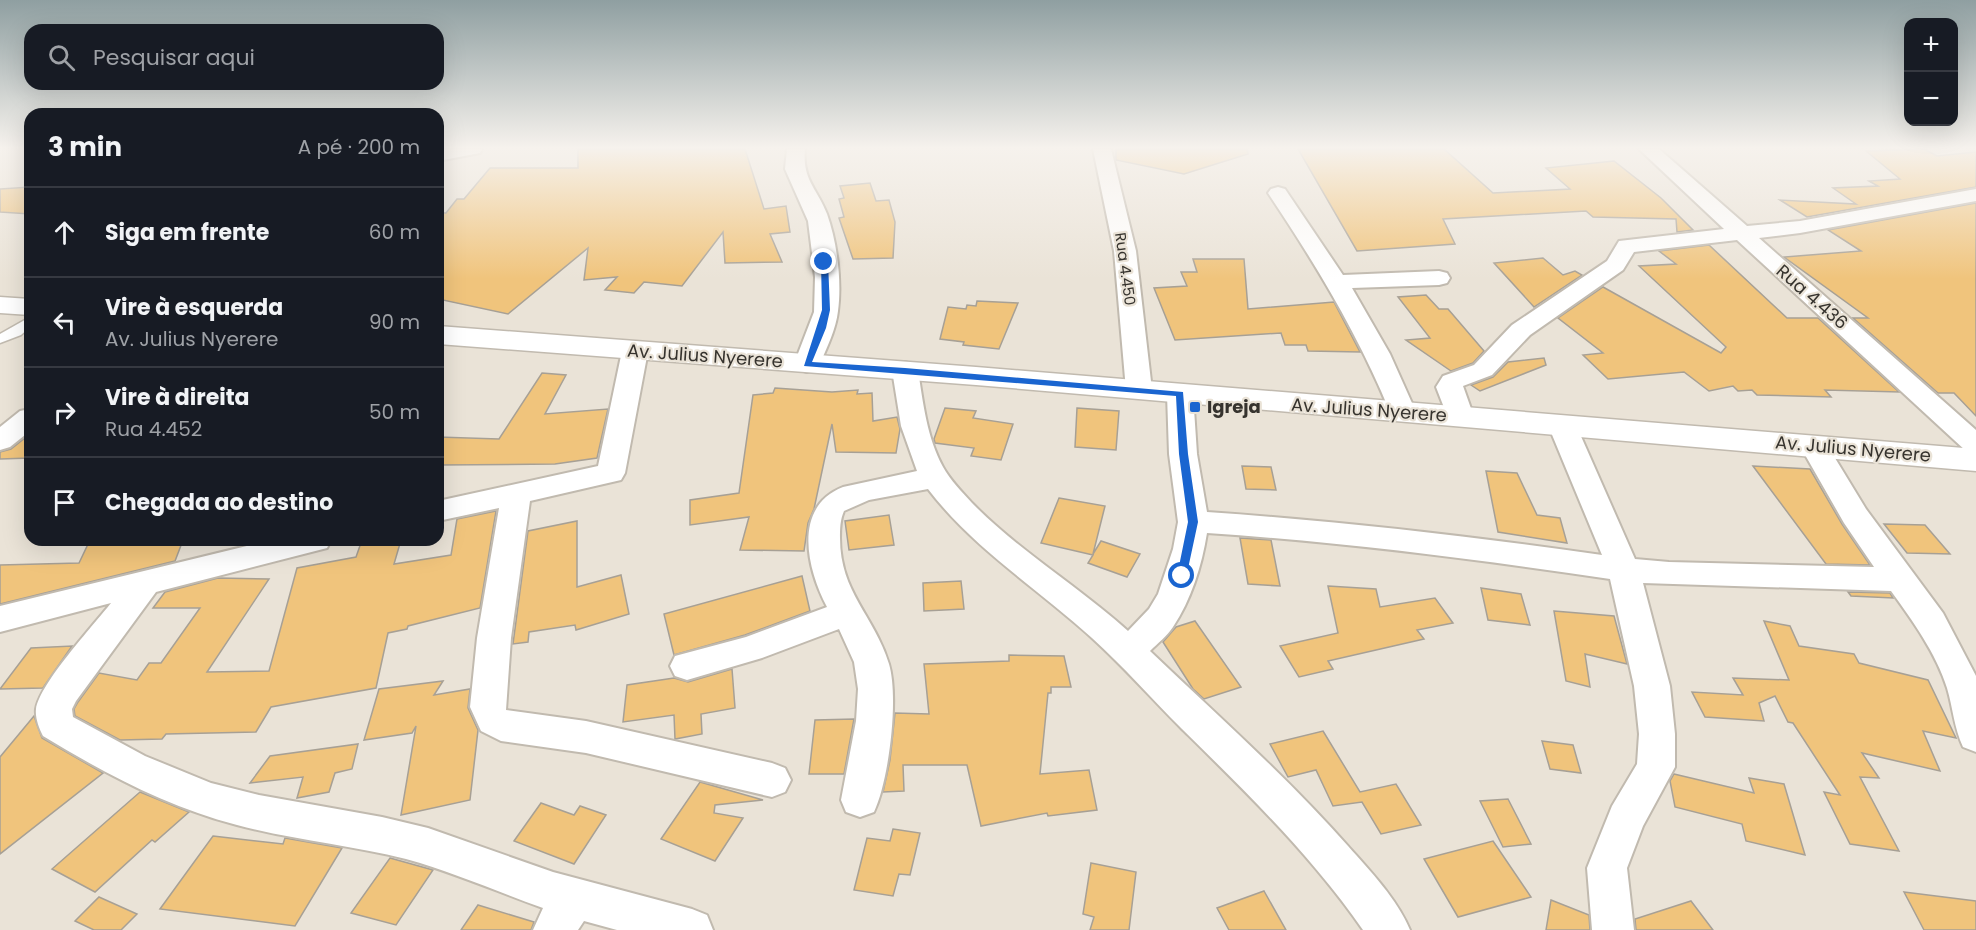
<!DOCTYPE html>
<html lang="pt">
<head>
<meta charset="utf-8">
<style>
	:root { --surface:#171b24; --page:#20242c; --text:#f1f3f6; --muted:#9ea1a6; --line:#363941 }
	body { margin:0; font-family:Poppins,sans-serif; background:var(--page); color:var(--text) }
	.controls { position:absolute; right:18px; top:18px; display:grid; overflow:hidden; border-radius:12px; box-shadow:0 6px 24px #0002 }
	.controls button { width:54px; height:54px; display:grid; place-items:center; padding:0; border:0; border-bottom:2px solid var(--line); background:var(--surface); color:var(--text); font:30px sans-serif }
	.stop { position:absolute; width:18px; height:18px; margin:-14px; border:4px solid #1a65d0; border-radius:50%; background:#fff }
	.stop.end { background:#1a65d0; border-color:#fff; box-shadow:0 2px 6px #0008 }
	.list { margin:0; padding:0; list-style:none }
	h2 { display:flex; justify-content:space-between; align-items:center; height:78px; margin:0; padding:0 24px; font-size:26px }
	h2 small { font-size:20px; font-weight:400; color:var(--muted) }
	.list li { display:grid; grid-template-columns:39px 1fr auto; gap:18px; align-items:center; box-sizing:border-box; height:90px; padding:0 24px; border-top:2px solid var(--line) }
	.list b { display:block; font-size:22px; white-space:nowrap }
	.list p { margin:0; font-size:20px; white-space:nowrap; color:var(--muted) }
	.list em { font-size:20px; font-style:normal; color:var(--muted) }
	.icon { flex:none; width:33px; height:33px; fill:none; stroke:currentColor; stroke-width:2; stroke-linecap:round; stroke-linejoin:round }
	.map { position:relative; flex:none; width:1976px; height:930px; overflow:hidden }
	.search { position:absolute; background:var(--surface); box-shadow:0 6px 24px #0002; left:24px; top:24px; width:420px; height:66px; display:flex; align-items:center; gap:15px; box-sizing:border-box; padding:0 21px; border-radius:18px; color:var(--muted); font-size:22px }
	.panel { position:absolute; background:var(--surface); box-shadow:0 6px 24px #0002; left:24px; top:108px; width:420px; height:438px; border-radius:18px }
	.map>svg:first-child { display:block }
	.building { fill:#f0c47c; stroke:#a7a095; stroke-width:1.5 }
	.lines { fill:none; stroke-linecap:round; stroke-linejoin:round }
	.lane-casing { stroke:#c1baaf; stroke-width:3 }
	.street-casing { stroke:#c1baaf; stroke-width:4 }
	.secondary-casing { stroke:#c1baaf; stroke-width:3 }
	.lane { fill:#fff; fill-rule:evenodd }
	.street { fill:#fff; fill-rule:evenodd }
	.secondary { fill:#fff; fill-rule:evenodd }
	.route { fill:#1a65d0 }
	.poi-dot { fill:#1a65d0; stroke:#eae3d7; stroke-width:2 }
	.labels { text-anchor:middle; stroke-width:4.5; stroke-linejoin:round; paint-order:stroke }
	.far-street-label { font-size:15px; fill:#36332e; stroke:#eae3d7 }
	.street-label { font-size:18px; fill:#36332e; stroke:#eae3d7 }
	.poi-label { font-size:18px; font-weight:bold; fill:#36332e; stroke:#eae3d7; text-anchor:start }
</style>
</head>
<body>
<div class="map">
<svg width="1976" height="930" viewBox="0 0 1976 930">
	<rect width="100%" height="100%" fill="#eae3d7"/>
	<g class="building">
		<polygon points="578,149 745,149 764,209 786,206 790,232 770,234 782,262 725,263 723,232 682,286 644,282 634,293 605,290 617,277 584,280 588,248 508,314 438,299 438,213 446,213 457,199 464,199 490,168 578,168"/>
		<polygon points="1116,149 1247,149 1248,154 1184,174 1116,160"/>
		<polygon points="1298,149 1444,149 1493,193 1570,189 1546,168 1614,161 1661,198 1693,230 1677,232 1676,219 1593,217 1586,211 1443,219 1455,244 1357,251"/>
		<polygon points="1924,149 1937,156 1976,152 1976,187 1807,217 1780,200 1856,204 1833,188 1878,186 1869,181 1900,179 1866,151"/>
		<polygon points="870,183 876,201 889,200 895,222 893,258 853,259 839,218 844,217 839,199 844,198 840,186"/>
		<polygon points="30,187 30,214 0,212 0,189"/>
		<polygon points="1976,203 1976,416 1954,393 1938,393 1853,318 1868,318 1784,257 1861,251 1828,230"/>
		<polygon points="1709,245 1787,318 1818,318 1899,392 1825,390 1831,397 1757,395 1752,390 1738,391 1733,386 1709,391 1684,372 1608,379 1583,355 1603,353 1558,318 1603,287 1721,353 1726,347 1639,266 1676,264 1659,251"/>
		<polygon points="1543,258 1563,275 1575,271 1582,275 1534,307 1494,263"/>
		<polygon points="1193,259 1244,259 1248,309 1334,302 1360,352 1308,351 1306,345 1285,345 1281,333 1175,340 1154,288 1187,286 1181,272 1197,272"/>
		<polygon points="1426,295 1439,309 1448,309 1484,351 1473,363 1451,371 1406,340 1430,338 1398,297"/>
		<polygon points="977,301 1018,303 999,349 963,345 964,342 940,339 948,307 966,309 967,305 976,306"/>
		<polygon points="1544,358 1546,365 1480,391 1471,385 1493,377 1508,362"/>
		<polygon points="542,373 566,375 545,414 608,409 597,458 555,464 438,465 438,437 499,439"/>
		<polygon points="775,388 832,392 858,390 857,394 872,393 873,421 897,417 900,429 896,453 836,452 832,424 814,509 808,523 804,551 740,550 749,517 690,525 690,500 739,493 753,395 773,393"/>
		<polygon points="945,408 976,411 973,418 1013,424 1001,460 971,456 974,448 935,443 934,439"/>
		<polygon points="1077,408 1119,411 1116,450 1075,447"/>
		<polygon points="30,434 30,458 0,459 0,452 11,449"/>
		<polygon points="1242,466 1271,467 1276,490 1246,489"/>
		<polygon points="1753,466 1810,469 1842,524 1870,565 1826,564"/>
		<polygon points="1486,471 1517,473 1537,515 1560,518 1567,543 1498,532"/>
		<polygon points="1059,498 1105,506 1093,554 1101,541 1140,554 1127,577 1088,563 1093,555 1041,543"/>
		<polygon points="496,511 480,608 408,626 407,629 388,633 376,688 271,707 256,732 166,734 162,739 120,740 75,716 74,709 78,702 99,673 137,680 149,663 161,663 200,608 153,608 165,592 218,578 269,579 207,672 269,671 297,568 356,557 362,540 401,540 394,564 451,555 457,519"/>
		<polygon points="889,515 894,545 849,550 845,521"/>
		<polygon points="577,521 577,587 621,575 629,614 576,630 575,625 529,632 528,642 513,644 528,531"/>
		<polygon points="1884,524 1925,525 1950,554 1907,553"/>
		<polygon points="1240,538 1271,540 1280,586 1248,584"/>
		<polygon points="90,540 183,540 175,561 0,604 0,565 79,563"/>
		<polygon points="802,576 810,611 745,635 674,655 664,614"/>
		<polygon points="961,581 964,609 924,611 923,583"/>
		<polygon points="1328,586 1376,589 1380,607 1435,598 1453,623 1417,630 1424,639 1328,661 1333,669 1299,677 1280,646 1338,633"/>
		<polygon points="1481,588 1521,594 1530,625 1488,620"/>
		<polygon points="1848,592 1890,593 1893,598 1851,596"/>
		<polygon points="1554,611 1614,616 1627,664 1585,654 1590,687 1566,681"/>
		<polygon points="1195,621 1241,687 1204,699 1193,689 1163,642 1176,627"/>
		<polygon points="1764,621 1790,626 1799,646 1854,654 1859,663 1928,680 1956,738 1923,731 1940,771 1862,753 1879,778 1860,777 1899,851 1850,844 1824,792 1840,795 1793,723 1788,722 1775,696 1759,703 1764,721 1705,717 1692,692 1743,695 1733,678 1789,680"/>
		<polygon points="72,646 43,688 0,689 31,648"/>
		<polygon points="1009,655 1064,656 1071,687 1051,687 1051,693 1048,693 1040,774 1089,770 1097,810 1048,816 1047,813 981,826 967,765 903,765 904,791 883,792 890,760 895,713 929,714 924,664 1009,661"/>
		<polygon points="732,669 735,708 701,714 702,734 675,739 674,715 623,722 627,685 674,678 688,682"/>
		<polygon points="443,681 434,695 470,689 468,708 478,730 470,800 401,815 416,726 412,733 364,740 379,689"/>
		<polygon points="34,716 42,738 103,773 0,854 0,757"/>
		<polygon points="854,719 844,774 809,774 815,720"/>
		<polygon points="1323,731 1360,792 1396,784 1421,825 1381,834 1362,802 1333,806 1316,770 1288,777 1270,744"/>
		<polygon points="1542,741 1573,745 1581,773 1550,769"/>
		<polygon points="358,744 352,769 335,773 329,792 297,798 303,777 250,783 270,756"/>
		<polygon points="1674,774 1754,793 1749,778 1784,784 1805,855 1746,841 1742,824 1675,807 1670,781"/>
		<polygon points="700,782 763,800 715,805 714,813 743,818 715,861 661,839"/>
		<polygon points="140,792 189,812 155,842 152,840 95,892 52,869"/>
		<polygon points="1508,799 1531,844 1503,847 1480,801"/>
		<polygon points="541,803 574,815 580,806 606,815 574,864 514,841"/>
		<polygon points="893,829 920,833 910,875 899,874 893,896 854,890 867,838 890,841"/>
		<polygon points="213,836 283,844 285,838 342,848 295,926 160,909"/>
		<polygon points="1493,841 1531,897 1458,917 1424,859"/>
		<polygon points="390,858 433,870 396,925 351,913"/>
		<polygon points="1091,863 1136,872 1129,930 1090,930 1094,917 1083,914"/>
		<polygon points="1264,891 1286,930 1229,930 1217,908"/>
		<polygon points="1904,892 1976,901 1976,930 1924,930"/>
		<polygon points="99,897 137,914 121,930 94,930 75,921"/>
		<polygon points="1551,900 1589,915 1590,930 1546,930"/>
		<polygon points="1691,901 1713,930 1636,930 1635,919"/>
		<polygon points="478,905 534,922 531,930 461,930"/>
	</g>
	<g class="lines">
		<defs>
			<polygon id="lane" points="30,317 30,327 21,335 0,343 0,334"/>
			<g id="street">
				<polygon points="438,149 482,149 480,153 438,161"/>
				<path d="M787 149H805C802 180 817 188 827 214 837 242 842 281 838 311 836 329 827 347 820 364L816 369 807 372 798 369 794 364 814 312 815 277 808 221 785 169Z"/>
				<polygon points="1093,149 1111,149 1136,251 1152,390 1148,396 1139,398 1130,396 1126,390 1114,251"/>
				<polygon points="1639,149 1659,149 1747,226 1800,221 1976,189 1976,201 1800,233 1759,238 1976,430 1976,454 1966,451 1737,240 1634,252 1623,270 1530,335 1492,375 1463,386 1474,417 1470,423 1460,425 1450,423 1436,387 1443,376 1474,365 1512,325 1607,261 1619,241 1724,229"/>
				<path d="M1278 187 1285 189 1343 275 1439 271 1447 273 1450 278 1447 283 1439 285 1352 288 1390 354 1416 412 1413 418 1403 420 1393 418 1390 412C1358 334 1315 263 1268 193L1271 189Z"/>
				<polygon points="635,343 644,346 648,351 625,473 621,480 530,501 511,638 506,710 586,721 772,763 785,768 791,780 785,792 772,797 586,753 501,741 481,731 470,707 477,638 499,508 438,521 438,501 598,466 622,351 626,346"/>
				<path d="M905 362 914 365 918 370C923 403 927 438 943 467 950 480 962 492 972 503 1019 551 1078 586 1128 631L1149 609 1158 594 1173 549 1178 522 1169 454 1167 394 1171 388 1180 386 1189 388 1193 394 1197 454 1207 512C1339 521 1470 536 1602 555L1548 425 1552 419 1562 416 1572 419 1576 425 1635 559 1669 562 1874 567 1844 523 1800 446 1804 440 1814 437 1824 440 1866 509 1943 613 1976 676V752L1963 747C1954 728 1953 708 1947 688 1936 653 1912 620 1891 591L1643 583 1670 686 1675 734V767L1643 826 1627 868 1634 930H1592L1587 868 1612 806 1637 764 1639 734 1634 686 1610 579C1476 559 1342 542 1207 533 1202 565 1191 600 1173 627 1167 636 1158 643 1150 651 1217 715 1287 777 1348 846 1371 872 1397 899 1410 930H1363C1311 855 1246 792 1181 728 1151 698 1123 666 1092 638 1037 588 974 549 928 489L869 500 844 511C840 520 840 529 840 538 840 593 874 615 889 664 899 698 889 780 874 812L860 817 846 812 841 800 856 721 858 689 854 662 839 629 762 658 687 680 675 676 670 666 675 656 746 637 827 607C807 569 792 507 843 487L917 471 901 426 892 370 896 365Z"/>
				<polygon points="30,409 30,431 10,447 0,450 0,427 20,411"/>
				<path d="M271 540H331L327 548 156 592 76 701 72 709 73 717 145 756 211 783 259 795 382 817 428 828 553 872 692 909 707 915 713 930H617L584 921 578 930H533L543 908C498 892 453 872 406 859 350 845 293 840 237 825 167 807 104 773 43 736 39 728 35 718 36 709 40 683 93 626 111 603L0 632V606Z"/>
			</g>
			<g id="secondary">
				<polygon points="0,297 30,299 30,315 0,313"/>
				<polygon points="438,326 976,367 1976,449 1976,471 976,385 438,344"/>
			</g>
		</defs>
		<use href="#lane" class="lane-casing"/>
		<use href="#street" class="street-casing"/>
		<use href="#secondary" class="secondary-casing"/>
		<use href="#lane" class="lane"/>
		<use href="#street" class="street"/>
		<use href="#secondary" class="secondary"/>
	</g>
	<linearGradient id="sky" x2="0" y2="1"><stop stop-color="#8f9fa1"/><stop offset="0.53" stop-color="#f6f2ed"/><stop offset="1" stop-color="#f6f2ed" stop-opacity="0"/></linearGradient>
	<rect width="1976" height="279" fill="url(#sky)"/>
	<polygon class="route" points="824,259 828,262 830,310 826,328 812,362 905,368 1183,392 1188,454 1198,522 1186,578 1182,580 1177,576 1188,522 1179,454 1176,396 804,366 822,310 821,262"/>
	<rect class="poi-dot" x="1189" y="401" width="12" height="12" rx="3"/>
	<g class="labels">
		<g class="far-street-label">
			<text transform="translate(1125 269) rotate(82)" y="5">Rua 4.450</text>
		</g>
		<g class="street-label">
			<text transform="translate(1812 297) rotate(41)" y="6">Rua 4.436</text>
			<text transform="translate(705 356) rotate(4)" y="6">Av. Julius Nyerere</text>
			<text transform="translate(1369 410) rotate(4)" y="6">Av. Julius Nyerere</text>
			<text transform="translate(1853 449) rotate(5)" y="6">Av. Julius Nyerere</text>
		</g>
		<g class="poi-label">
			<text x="1207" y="413">Igreja</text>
		</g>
	</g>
</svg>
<div class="controls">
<button>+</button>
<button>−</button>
</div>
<div class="stop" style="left:1182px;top:576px"></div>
<div class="stop end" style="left:824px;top:262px"></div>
<div class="search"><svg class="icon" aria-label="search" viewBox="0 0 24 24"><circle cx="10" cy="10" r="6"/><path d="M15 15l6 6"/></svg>Pesquisar aqui</div>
<section class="panel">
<h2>3 min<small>A pé · 200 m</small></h2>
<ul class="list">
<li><svg class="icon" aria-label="ahead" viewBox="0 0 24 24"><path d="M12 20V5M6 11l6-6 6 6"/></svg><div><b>Siga em frente</b></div><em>60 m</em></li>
<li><svg class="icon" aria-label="left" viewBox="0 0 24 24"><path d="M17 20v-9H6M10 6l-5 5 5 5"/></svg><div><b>Vire à esquerda</b><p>Av. Julius Nyerere</p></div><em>90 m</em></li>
<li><svg class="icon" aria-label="right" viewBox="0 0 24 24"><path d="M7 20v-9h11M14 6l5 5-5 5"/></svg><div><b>Vire à direita</b><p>Rua 4.452</p></div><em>50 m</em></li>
<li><svg class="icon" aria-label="arrive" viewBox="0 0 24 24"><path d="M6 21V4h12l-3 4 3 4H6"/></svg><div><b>Chegada ao destino</b></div></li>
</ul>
</section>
</div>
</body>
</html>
